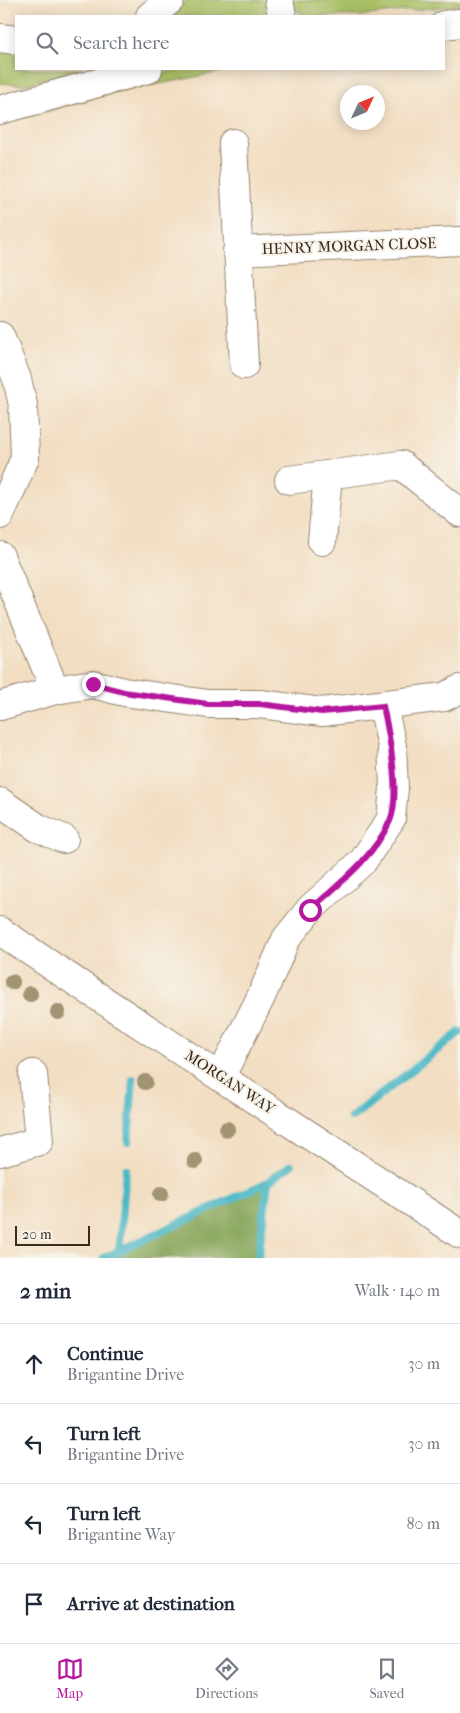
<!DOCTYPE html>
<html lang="en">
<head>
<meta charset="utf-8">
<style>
	:root { --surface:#fff; --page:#f6f6f7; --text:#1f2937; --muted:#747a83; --line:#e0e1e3; --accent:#b5179e }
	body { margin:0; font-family:"IM FELL French Canon",serif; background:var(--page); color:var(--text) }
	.compass { position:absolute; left:340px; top:85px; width:45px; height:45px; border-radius:50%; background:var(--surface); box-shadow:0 2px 12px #0003; rotate:46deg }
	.scale { position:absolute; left:15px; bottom:12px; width:75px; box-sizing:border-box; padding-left:5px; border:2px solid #3b2a1e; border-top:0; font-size:14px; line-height:18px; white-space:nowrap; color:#3b2a1e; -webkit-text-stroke:4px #f7f3e8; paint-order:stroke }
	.stop { position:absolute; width:15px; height:15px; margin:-11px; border:4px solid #b5179e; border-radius:50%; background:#fff }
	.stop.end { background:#b5179e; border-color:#fff; box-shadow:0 1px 5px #0008 }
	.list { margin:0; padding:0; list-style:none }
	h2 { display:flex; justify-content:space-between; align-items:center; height:65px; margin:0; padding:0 20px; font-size:21px }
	h2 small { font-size:16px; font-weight:400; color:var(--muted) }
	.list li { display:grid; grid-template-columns:32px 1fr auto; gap:15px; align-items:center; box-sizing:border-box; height:80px; padding:0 20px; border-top:1px solid var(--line) }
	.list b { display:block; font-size:19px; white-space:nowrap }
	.list p { margin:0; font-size:16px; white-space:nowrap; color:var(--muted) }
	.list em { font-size:16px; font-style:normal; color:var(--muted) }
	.icon { flex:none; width:28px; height:28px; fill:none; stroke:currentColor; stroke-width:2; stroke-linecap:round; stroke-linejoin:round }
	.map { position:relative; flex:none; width:460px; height:1258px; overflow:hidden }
	.search { position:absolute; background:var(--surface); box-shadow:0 2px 12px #0003; left:15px; right:15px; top:15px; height:55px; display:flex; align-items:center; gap:12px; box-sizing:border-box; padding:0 18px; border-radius:0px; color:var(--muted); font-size:19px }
	.sheet { height:385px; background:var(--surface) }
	nav { display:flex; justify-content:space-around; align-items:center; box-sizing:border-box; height:70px; border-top:1px solid var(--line); background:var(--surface); font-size:14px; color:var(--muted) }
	nav a { display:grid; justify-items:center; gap:2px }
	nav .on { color:var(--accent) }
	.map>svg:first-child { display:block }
	.green { fill:#a8bf65; stroke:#727442 }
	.forest { fill:#86a65a; stroke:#60683c }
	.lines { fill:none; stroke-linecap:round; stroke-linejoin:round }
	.stream { stroke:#4bb8c6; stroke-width:8 }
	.minor-casing { stroke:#968470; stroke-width:30 }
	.minor { stroke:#fff; stroke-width:28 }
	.tree { fill:#a09473 }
	.route { stroke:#b5179e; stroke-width:6 }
	.labels { text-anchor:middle; stroke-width:4; stroke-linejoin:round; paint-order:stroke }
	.street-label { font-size:15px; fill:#3b2a1e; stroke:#f7f3e8 }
</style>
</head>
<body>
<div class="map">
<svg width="460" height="1258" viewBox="0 0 460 1258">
	<rect width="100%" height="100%" fill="#f7f3e8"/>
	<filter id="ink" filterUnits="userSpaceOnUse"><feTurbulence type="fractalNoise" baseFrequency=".02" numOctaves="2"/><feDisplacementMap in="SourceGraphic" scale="10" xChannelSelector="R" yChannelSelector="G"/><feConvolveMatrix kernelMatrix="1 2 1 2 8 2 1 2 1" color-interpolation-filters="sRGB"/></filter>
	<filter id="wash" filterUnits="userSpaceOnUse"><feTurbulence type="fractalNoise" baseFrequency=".0096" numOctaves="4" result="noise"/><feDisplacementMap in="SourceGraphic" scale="20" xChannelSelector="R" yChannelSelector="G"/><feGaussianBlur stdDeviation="1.12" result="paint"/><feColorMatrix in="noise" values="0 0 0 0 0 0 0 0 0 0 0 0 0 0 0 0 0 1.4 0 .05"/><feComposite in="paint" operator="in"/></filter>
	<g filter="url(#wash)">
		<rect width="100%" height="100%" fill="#f2dec2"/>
		<g class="green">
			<polygon points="187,0 266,0 264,16 168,16"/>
			<polygon points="289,0 460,0 460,5 359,16 307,16 298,12"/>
			<polygon points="0,48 16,50 16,69 82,69 23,85 0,83"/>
			<polygon points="184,69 236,69 113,93 23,118 20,111 137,78"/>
		</g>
		<polygon class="forest" points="268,1182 258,1258 104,1258 119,1253"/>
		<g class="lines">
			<g class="stream">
				<polyline points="351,1118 460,1032"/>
				<polyline points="128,1142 133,1079"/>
				<polyline points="119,1253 126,1169"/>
				<polyline points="104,1258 268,1182 291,1165"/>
				<polyline points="258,1258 268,1182"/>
			</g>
		</g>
	</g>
	<g filter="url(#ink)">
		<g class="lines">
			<defs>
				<g id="minor">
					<polyline points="279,0 282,16"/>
					<polyline points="150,16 170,0"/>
					<polyline points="444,25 460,23"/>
					<polyline points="0,38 16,40"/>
					<polyline points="0,110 148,69"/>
					<polyline points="233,143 244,365"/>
					<polyline points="237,251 460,241"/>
					<polyline points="0,336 17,379 23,405 25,458 0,515"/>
					<polyline points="289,480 401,465 460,513"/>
					<polyline points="322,541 328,475"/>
					<polyline points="0,556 55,690"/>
					<polyline points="0,706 55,690 93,684 124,692 208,704 260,704 322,712 444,697 460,689"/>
					<polyline points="0,802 38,828 64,839"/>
					<path d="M0 931C152 1034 307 1133 460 1234"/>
					<polyline points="221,1076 261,997 286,939 310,909 363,861 391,819 394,788 392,746 383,706"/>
					<polyline points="0,1152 39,1141 33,1074"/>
				</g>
			</defs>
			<use href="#minor" class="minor-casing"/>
			<use href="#minor" class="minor"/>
		</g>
		<g class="tree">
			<circle cx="12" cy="982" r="8"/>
			<circle cx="30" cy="994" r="8"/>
			<circle cx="58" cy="1012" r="8"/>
			<circle cx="145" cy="1082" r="8"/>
			<circle cx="227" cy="1129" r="8"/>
			<circle cx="195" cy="1161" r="8"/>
			<circle cx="161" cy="1194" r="8"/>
		</g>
	</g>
	<g class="lines" filter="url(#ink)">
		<path class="route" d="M93 684 124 692 208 704H260L322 712 383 706C389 733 401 795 390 821 373 858 340 883 310 910"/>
	</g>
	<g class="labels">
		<g class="street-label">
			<text transform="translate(349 246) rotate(-2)" y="5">HENRY MORGAN CLOSE</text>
			<text transform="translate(230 1082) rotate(33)" y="5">MORGAN WAY</text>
		</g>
	</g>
</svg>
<svg class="compass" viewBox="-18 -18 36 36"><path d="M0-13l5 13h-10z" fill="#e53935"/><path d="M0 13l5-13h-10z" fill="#747a83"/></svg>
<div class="scale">20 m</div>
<div class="stop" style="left:310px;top:910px"></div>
<div class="stop end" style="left:93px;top:684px"></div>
<div class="search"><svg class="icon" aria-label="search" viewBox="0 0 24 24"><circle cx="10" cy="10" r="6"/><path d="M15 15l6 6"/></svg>Search here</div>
</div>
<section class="sheet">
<h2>2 min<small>Walk · 140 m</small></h2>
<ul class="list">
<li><svg class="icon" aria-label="ahead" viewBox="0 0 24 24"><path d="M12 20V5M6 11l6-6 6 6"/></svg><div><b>Continue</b><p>Brigantine Drive</p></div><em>30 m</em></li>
<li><svg class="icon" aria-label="left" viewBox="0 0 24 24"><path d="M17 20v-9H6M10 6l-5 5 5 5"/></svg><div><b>Turn left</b><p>Brigantine Drive</p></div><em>30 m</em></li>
<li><svg class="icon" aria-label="left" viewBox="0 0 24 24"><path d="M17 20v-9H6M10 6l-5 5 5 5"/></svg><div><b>Turn left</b><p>Brigantine Way</p></div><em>80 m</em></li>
<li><svg class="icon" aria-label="arrive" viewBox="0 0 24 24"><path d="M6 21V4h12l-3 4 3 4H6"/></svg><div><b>Arrive at destination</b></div></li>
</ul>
</section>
<nav>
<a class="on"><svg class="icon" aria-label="map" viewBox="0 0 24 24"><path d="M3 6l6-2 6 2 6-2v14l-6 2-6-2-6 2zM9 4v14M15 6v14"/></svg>Map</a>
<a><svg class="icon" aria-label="directions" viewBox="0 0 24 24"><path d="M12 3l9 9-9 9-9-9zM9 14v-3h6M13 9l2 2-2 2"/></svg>Directions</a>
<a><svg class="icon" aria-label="saved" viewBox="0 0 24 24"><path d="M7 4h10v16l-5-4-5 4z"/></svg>Saved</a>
</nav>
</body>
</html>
